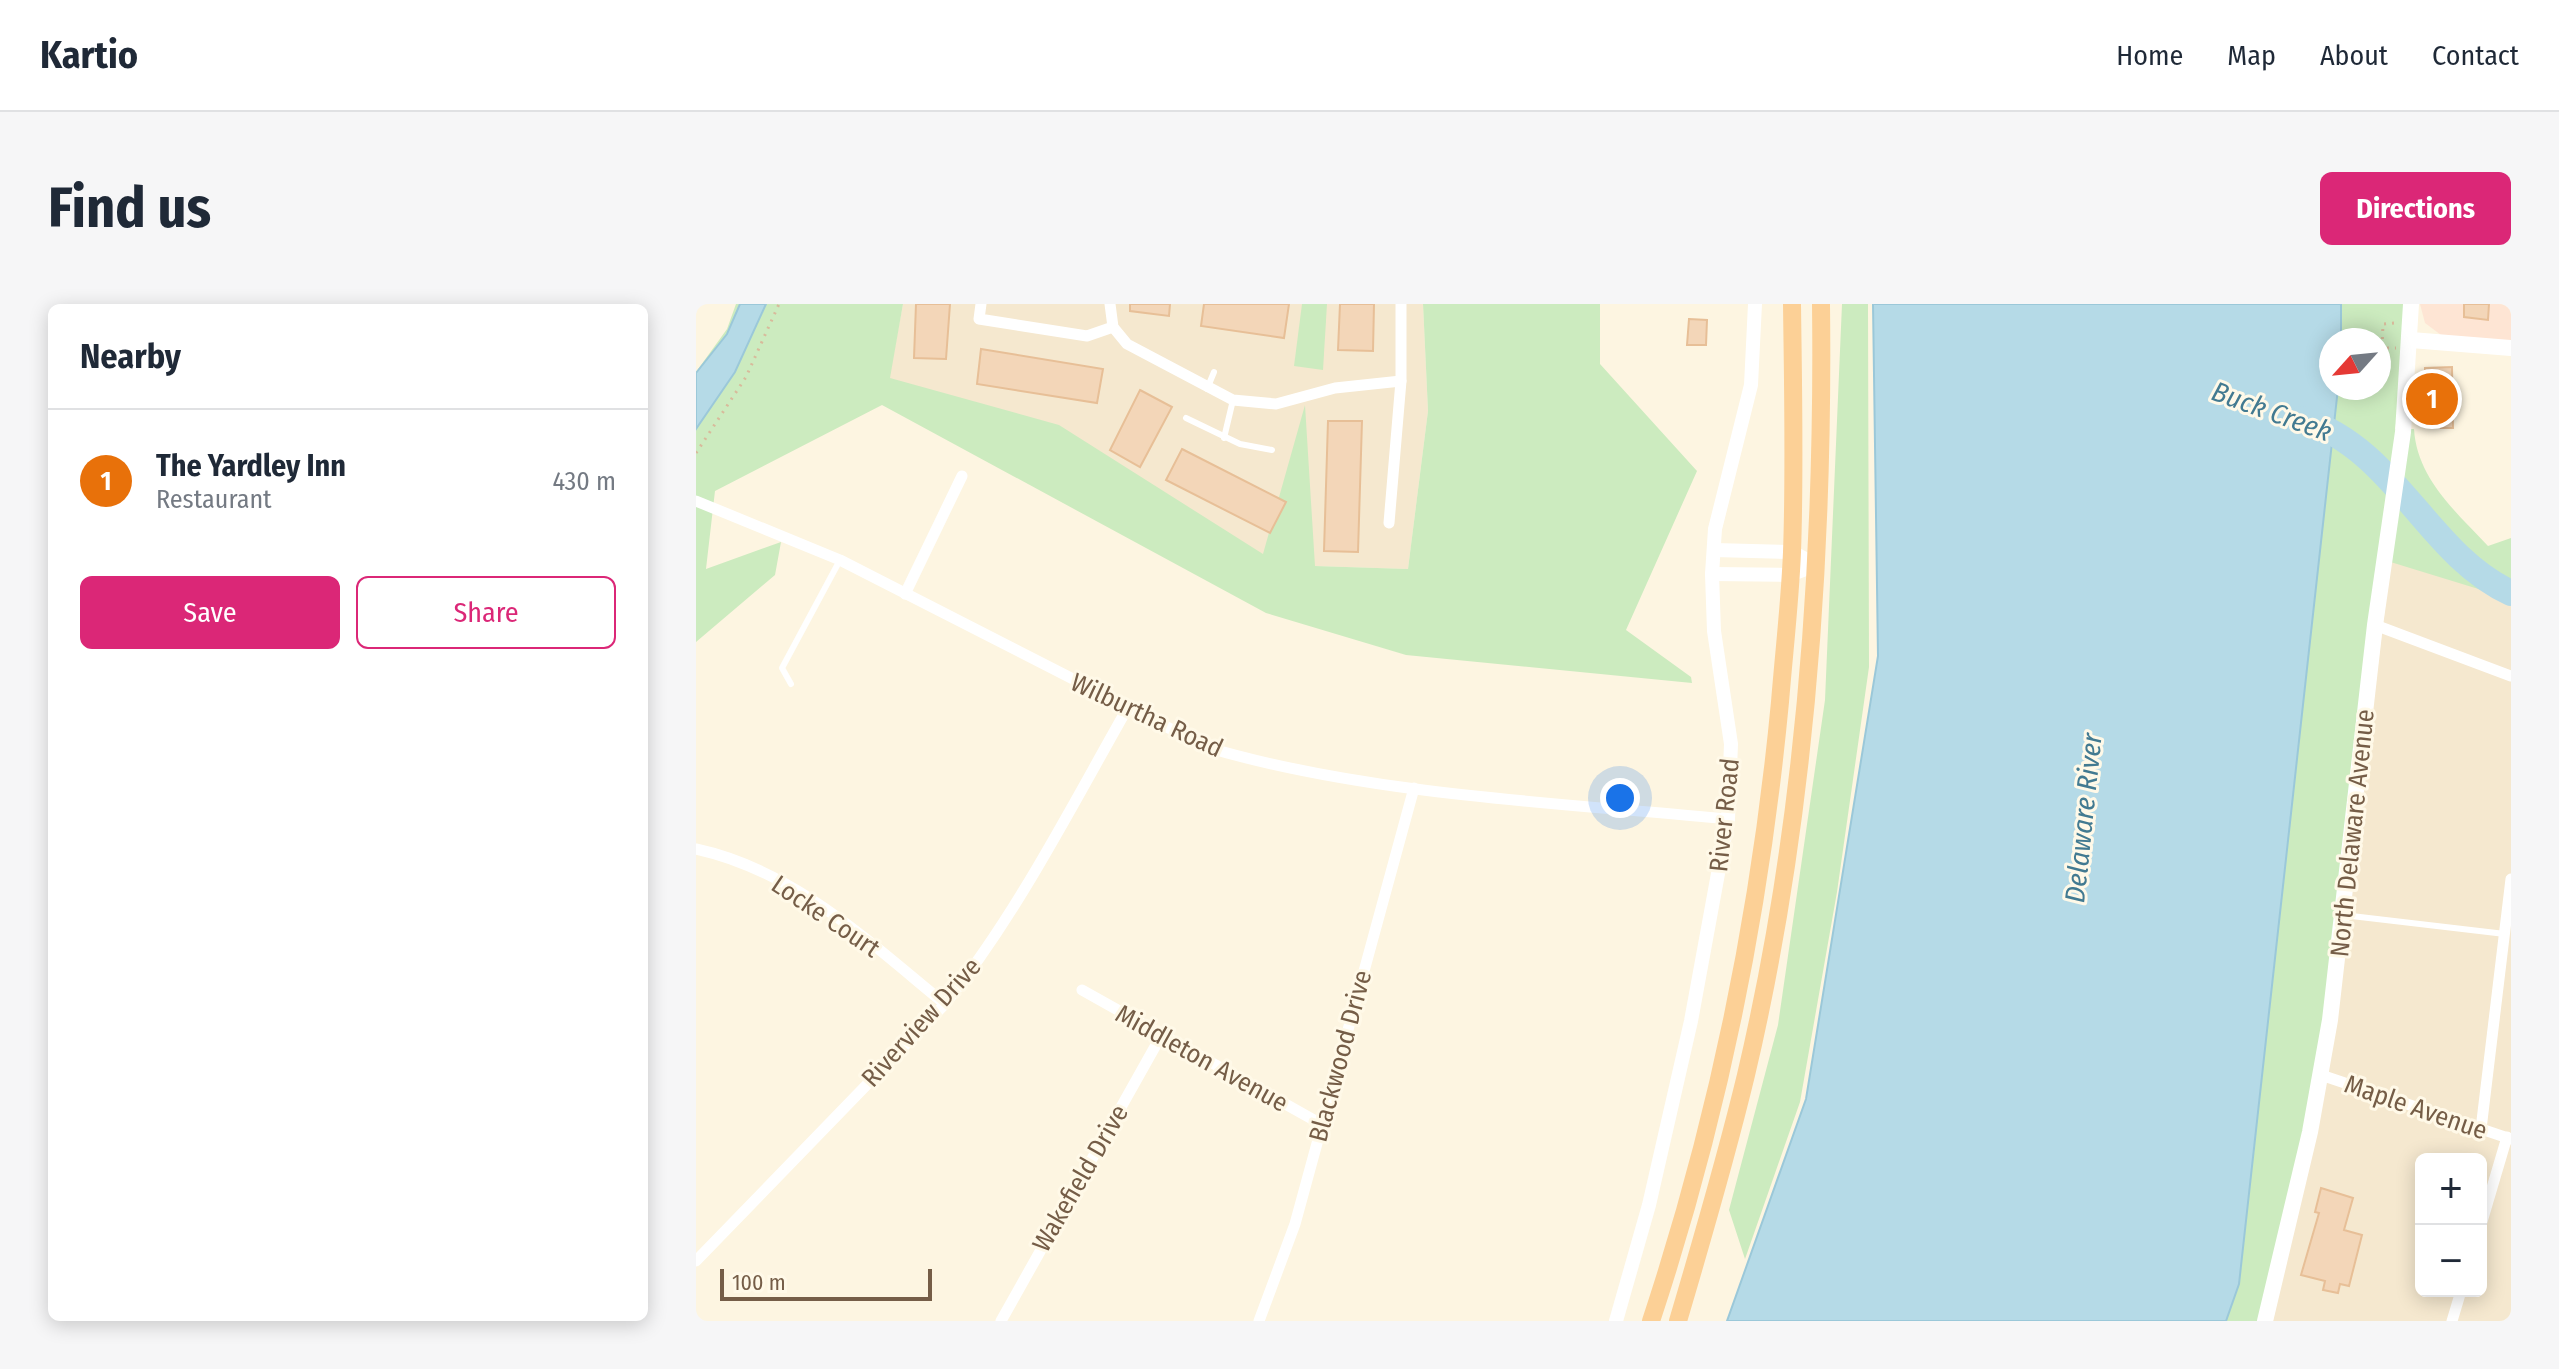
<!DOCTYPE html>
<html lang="en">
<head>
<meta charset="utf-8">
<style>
	:root { --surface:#fff; --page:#f6f6f7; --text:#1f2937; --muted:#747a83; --line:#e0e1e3; --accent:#db2777 }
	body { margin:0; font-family:"Fira Sans Condensed",sans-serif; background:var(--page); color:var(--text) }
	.controls { position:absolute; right:24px; bottom:24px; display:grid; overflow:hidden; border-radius:12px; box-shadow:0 4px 20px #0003 }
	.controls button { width:72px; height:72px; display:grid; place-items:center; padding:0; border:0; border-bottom:2px solid var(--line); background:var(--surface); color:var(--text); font:40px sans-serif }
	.compass { position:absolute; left:1623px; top:24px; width:72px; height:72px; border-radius:50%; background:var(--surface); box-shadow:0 4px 20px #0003; rotate:243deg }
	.scale { position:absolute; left:24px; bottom:20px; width:212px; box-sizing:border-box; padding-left:8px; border:4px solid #755d47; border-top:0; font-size:22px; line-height:28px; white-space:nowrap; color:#755d47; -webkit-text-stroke:6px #fff9e8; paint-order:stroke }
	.you { position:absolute; left:924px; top:494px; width:28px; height:28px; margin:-20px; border:6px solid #fff; border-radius:50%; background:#1a73e8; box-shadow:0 0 0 12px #1a73e833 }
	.badge { display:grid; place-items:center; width:52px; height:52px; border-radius:50%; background:var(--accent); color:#fff; font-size:26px; font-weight:700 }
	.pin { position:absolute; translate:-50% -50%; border:4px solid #fff; box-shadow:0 2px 8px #0006 }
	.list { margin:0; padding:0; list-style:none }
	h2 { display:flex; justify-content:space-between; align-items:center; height:104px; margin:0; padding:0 32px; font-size:34px }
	h2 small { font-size:26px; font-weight:400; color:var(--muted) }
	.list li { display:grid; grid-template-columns:52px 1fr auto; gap:24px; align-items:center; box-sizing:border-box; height:144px; padding:0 32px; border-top:2px solid var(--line) }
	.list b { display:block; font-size:30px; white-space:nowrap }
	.list p { margin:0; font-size:26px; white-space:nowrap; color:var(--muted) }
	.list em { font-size:26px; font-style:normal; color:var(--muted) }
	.actions { display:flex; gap:16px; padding:24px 32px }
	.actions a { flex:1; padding:18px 0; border:2px solid var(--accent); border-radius:12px; text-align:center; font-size:28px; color:var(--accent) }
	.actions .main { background:var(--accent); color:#fff }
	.map { position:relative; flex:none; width:1815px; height:1017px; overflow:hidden; border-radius:12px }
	header { display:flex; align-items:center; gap:48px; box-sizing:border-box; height:112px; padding:0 40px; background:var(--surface); border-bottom:2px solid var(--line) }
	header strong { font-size:38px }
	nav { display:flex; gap:44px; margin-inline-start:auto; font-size:28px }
	.intro { display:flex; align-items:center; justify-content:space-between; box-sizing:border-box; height:192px; padding:0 48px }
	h1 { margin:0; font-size:56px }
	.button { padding:20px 36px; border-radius:12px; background:var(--accent); color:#fff; font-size:28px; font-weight:700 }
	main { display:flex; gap:48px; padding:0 48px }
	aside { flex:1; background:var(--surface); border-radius:12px; box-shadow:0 4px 20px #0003 }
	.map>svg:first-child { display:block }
	.residential { fill:#f5e8cf; fill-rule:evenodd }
	.commercial { fill:#fee5d4 }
	.green { fill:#ccebbf }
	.water { fill:#b5dae7; stroke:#9bc8d9; stroke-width:2 }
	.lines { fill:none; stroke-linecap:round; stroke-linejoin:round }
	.river { stroke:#b5dae7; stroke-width:26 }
	.building { fill:#f3d6b8; stroke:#e7bf97; stroke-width:2 }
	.path { stroke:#d8ba9b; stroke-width:3; stroke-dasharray:2 6; stroke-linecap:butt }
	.service { stroke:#fff; stroke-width:6 }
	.minor { stroke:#fff; stroke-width:11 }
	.tertiary { stroke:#fff; stroke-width:14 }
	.secondary { stroke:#fff; stroke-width:16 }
	.trunk { stroke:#fcd096; stroke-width:18 }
	.labels { text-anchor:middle; stroke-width:6; stroke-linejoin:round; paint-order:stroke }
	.street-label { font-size:26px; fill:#755d47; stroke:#fff9e8 }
	.water-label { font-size:28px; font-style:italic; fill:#427a91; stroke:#fff9e8 }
</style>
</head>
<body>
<header>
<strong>Kartio</strong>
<nav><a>Home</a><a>Map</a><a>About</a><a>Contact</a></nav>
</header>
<div class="intro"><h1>Find us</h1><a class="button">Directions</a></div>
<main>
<aside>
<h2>Nearby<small></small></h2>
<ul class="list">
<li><span class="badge" style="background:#e8710a">1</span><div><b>The Yardley Inn</b><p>Restaurant</p></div><em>430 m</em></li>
</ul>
<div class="actions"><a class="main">Save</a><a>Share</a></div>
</aside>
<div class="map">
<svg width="1815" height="1017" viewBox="0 0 1815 1017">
	<rect width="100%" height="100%" fill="#fdf5e1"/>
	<g class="residential">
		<polygon points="207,0 727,0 732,107 712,265 619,262 568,251 193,74"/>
		<path d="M1695 255 1815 293V1017H1577L1633 762ZM1725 855H1785V987H1725Z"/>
	</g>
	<polygon class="commercial" points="1724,0 1815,0 1815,40 1745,31 1729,19"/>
	<g class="green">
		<polygon points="40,0 207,0 194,74 363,121 567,250 609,101 619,262 712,265 732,107 727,0 904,0 904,60 1001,167 930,326 995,373 996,379 710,351 570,309 186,101 19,187 10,265 85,238 79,271 0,338 0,68 31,25"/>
		<polygon points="606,0 631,0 627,66 598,62"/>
		<polygon points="1146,0 1172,0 1173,363 1141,588 1104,798 1049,955 1033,906 1082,721 1129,396"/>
		<path d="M1645 0H1712L1715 36 1699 125H1718C1721 174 1759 207 1792 242L1815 234V295L1688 256 1625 771 1569 1017H1530L1543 980 1642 84H1683V36H1645Z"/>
	</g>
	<g class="water">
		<polygon points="44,0 70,0 39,68 0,125 0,69 31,30"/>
		<polygon points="1177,0 1645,0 1645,36 1635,36 1635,84 1642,84 1543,980 1530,1017 1031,1017 1110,795 1182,352"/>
	</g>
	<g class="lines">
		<path class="river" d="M1606 115C1702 147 1730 249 1815 289"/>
	</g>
	<g class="building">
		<polygon points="220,0 254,0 250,55 218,54"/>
		<polygon points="434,0 474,0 473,12 434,7"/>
		<polygon points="508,0 593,0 588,34 505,22"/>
		<polygon points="644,0 678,0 677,47 642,46"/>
		<polygon points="1768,0 1793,0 1792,16 1768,13"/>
		<polygon points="993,15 1011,16 1010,41 991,41"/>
		<polygon points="285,45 407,65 401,99 281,80"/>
		<polygon points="1756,63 1757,124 1745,124 1745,117 1719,117 1721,73 1729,73 1729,64"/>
		<polygon points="444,86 476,103 444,163 414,146"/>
		<polygon points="632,117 666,117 662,248 628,247"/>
		<polygon points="486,145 590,198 574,229 470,176"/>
		<polygon points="1625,884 1657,894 1648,926 1666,931 1653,982 1644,980 1642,989 1627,986 1629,977 1605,971 1623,909 1619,908"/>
	</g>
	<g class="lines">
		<g class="path">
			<polyline points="1698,19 1687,20 1686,44 1700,44"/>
			<polyline points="0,149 50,73 83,0"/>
		</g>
		<g class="service">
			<polyline points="511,85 518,68"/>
			<polyline points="490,114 544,140 576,146"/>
			<polyline points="528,134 537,96"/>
			<polyline points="95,380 86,364 144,256"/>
			<polyline points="1647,611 1809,630"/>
		</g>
		<g class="minor">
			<polyline points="285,0 283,15 391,32 417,23"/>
			<polyline points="414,0 417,23 431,40 537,96 580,100 639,84 705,77"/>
			<path d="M0 197 144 256 510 443C672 491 864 499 1032 515"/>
			<polyline points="693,219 705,77 705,0"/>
			<polyline points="209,290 266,172"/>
			<polyline points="1679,321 1815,372"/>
			<path d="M0 545C98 566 173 638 249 700"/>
			<polyline points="386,686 625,820"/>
			<polyline points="1625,771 1815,835"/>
			<polyline points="1785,825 1815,575"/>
			<polyline points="1785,921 1811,833"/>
			<path d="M0 957 249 700C321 610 374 505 431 405"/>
			<polyline points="305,1017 465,732"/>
			<polyline points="563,1017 599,920 718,484"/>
			<polyline points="1756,1017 1765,987"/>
		</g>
		<g class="tertiary">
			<polyline points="1018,246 1096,248 1120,261"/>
			<polyline points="1016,270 1094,271 1120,261"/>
			<polyline points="920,1017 953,901 995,717 1032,515 1035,440 1018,327 1016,270 1019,225 1055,81 1059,0"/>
		</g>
		<g class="secondary">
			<polyline points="1715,36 1815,44"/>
			<polyline points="1569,1017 1614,828 1634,716 1679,321 1707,128 1715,0"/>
		</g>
		<g class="trunk">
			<path d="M955 1017C1022 815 1064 610 1084 398 1088 348 1094 298 1096 248 1099 165 1097 82 1096 0"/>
			<path d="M982 1017C1006 936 1030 854 1050 771 1109 521 1128 257 1125 0"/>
		</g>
	</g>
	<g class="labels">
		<g class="street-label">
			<text transform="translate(451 411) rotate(25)" y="9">Wilburtha Road</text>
			<text transform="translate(1028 511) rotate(-84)" y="9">River Road</text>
			<text transform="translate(1656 529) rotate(-84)" y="9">North Delaware Avenue</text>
			<text transform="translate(130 612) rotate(34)" y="9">Locke Court</text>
			<text transform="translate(225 718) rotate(-48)" y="9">Riverview Drive</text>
			<text transform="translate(644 752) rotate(-75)" y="9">Blackwood Drive</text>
			<text transform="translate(506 754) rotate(29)" y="9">Middleton Avenue</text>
			<text transform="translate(1720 803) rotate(19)" y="9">Maple Avenue</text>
			<text transform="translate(384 874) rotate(-60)" y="9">Wakefield Drive</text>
		</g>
		<g class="water-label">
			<text transform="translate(1576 107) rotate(20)" y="10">Buck Creek</text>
			<text transform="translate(1387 514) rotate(-84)" y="10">Delaware River</text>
		</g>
	</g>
</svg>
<div class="controls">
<button>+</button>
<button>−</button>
</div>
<svg class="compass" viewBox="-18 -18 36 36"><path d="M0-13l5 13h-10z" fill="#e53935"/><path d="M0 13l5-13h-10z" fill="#747a83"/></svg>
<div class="scale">100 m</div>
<div class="you"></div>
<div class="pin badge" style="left:1736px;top:95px;background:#e8710a">1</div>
</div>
</main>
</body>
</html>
